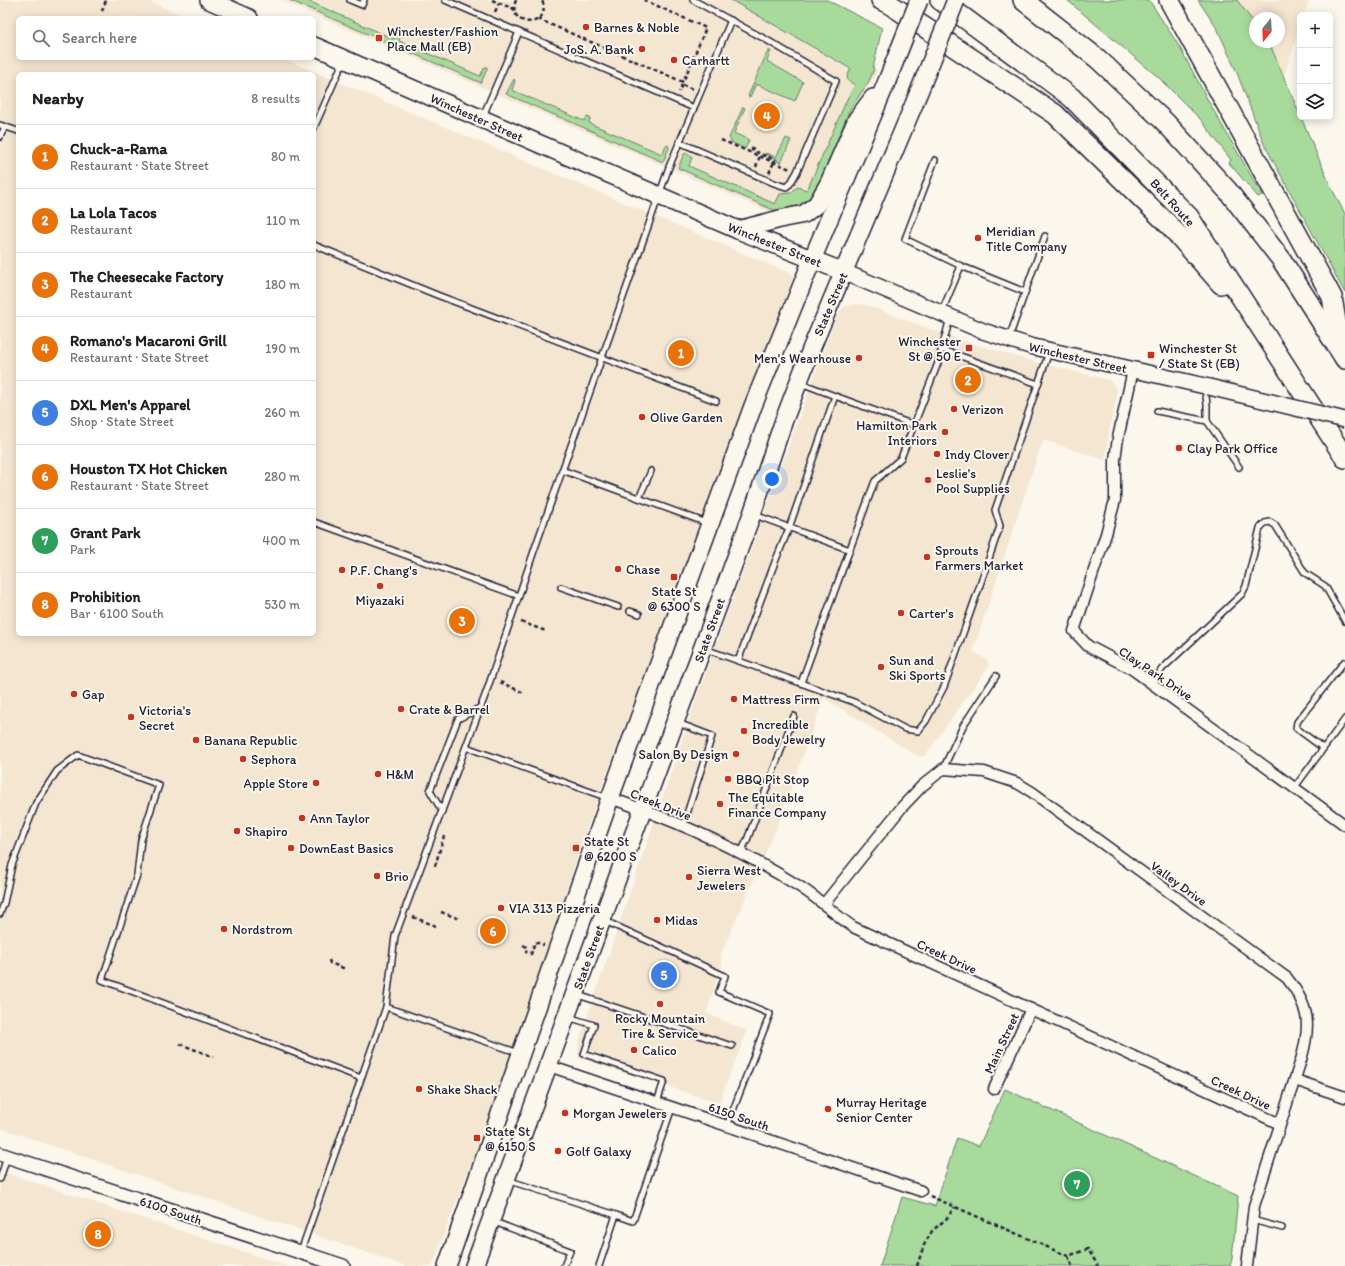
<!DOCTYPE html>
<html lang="en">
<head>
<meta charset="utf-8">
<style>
	:root { --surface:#fff; --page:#f6f6f6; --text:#202124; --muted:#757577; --line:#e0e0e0; --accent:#c8321e }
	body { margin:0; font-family:Itim,sans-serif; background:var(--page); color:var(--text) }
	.controls { position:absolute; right:12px; top:12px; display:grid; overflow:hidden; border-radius:6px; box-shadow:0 2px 10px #0003 }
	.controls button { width:36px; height:36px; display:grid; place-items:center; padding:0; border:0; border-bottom:1px solid var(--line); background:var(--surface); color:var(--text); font:20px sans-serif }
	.compass { position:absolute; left:1249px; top:12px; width:36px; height:36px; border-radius:50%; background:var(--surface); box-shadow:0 2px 10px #0003; rotate:198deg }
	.you { position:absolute; left:772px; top:479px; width:14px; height:14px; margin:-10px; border:3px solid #fff; border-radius:50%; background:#1a73e8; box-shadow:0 0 0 6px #1a73e833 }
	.badge { display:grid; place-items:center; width:26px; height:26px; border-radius:50%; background:var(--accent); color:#fff; font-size:13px; font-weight:700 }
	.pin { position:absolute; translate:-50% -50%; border:2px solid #fff; box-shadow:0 1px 4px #0006 }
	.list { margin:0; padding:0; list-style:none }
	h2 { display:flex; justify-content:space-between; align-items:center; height:52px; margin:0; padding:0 16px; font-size:17px }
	h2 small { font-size:13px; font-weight:400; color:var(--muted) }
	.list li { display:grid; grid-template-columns:26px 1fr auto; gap:12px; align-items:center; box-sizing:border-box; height:64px; padding:0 16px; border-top:1px solid var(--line) }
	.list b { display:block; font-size:15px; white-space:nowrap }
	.list p { margin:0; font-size:13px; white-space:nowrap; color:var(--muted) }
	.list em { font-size:13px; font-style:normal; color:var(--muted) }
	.icon { flex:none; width:22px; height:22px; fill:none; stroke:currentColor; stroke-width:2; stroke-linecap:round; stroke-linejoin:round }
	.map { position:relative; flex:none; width:1345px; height:1266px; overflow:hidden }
	.search { position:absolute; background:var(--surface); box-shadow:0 2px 10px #0003; left:16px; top:16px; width:300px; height:44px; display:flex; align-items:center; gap:10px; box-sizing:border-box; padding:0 14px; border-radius:6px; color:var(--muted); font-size:15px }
	.panel { position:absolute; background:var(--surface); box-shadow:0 2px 10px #0003; left:16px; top:72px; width:300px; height:564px; border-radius:6px }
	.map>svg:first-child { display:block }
	.built { fill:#f5e6d2; fill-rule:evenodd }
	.green { fill:#a8da9b; stroke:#657e6b }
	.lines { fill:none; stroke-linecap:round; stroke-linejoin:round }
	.service-casing { stroke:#22223b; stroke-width:8 }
	.minor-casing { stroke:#22223b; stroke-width:13 }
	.tertiary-casing { stroke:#22223b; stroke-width:16 }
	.secondary-casing { stroke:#22223b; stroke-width:18 }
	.primary-casing { stroke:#22223b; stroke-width:20 }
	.motorway-casing { stroke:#22223b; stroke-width:22 }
	.path { stroke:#22223b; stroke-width:2.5; stroke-dasharray:4 3; stroke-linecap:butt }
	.service { stroke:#fbf7ec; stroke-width:5 }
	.minor { stroke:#fbf7ec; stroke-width:10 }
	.tertiary { stroke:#fbf7ec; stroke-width:13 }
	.secondary { stroke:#fbf7ec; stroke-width:15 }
	.primary { stroke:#fbf7ec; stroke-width:17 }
	.motorway { stroke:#fbf7ec; stroke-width:19 }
	.secondary-bridge-casing { stroke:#22223b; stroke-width:18; stroke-linecap:butt }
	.primary-bridge-casing { stroke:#22223b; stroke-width:20; stroke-linecap:butt }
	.secondary-bridge { stroke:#fbf7ec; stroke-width:15 }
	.primary-bridge { stroke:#fbf7ec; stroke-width:17 }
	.poi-dot { fill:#c8321e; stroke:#fbf7ec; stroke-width:1.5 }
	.labels { text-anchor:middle; stroke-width:4; stroke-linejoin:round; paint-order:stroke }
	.poi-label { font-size:13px; fill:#22223b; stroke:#fbf7ec; text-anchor:start }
	.street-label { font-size:13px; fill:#22223b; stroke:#fbf7ec }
</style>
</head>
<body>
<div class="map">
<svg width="1345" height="1266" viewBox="0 0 1345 1266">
	<rect width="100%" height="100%" fill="#fbf7ec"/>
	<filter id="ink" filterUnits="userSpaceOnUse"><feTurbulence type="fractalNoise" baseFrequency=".025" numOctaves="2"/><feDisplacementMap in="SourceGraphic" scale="8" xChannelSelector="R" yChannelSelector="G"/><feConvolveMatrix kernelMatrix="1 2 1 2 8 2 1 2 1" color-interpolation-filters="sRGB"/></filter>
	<g filter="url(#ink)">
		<g class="built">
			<path d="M0 0H146L188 18H18V58H282L794 275 609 768 583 839 514 1051 432 1266H406L0 1128ZM18 74H314V634H18Z"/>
			<polygon points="280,0 744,0 816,36 877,70 872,82 853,112 823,186 775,214"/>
			<polygon points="1237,0 1309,0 1304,15 1300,15 1300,26 1284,77 1267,42 1279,42 1279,18 1255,18 1255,24"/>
			<polygon points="857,304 866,305 957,339 1031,361 1109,380 1117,389 1117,396 1110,426 1105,460 1043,440 973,651 988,661 989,666 925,756 919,757 824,698 776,829 721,954 722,965 706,1013 747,1031 719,1103 579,1058 578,1044 698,694 836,317 842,309 846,306"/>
			<polygon points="0,1171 287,1266 0,1266"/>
		</g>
		<g class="green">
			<polygon points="289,0 306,0 394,39 395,35 398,35 400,37 399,41 480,76 485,67 487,67 487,69 481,83"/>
			<path d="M731 0H827L882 28 873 68 874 69 869 81 849 111 816 192C806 207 788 214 771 209L678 168 684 154 686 153 692 157 689 166 775 204 780 194 791 193 797 187 807 190 848 97 855 85 848 81 847 76 851 69Z"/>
			<polygon points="1067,0 1149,0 1179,46 1211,106 1262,195 1258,197 1229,163 1231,160 1201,120 1159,78"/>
			<polygon points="1198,0 1237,0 1255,24 1255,42 1267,42 1271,47 1330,185 1345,214 1345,293 1264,144 1237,73 1218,30"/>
			<polygon points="768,51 771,51 767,61 803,82 795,101 756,84 750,97 748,96"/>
			<polygon points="514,79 515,81 512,90 584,121 587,117 590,118 589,123 662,154 666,145 668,145 669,148 663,162 506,94"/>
			<polygon points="743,107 745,108 734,133 749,140 745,149 731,142 731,141 729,138"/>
			<polygon points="786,138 791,140 781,163 777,161 777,159 765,154 766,153 776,157"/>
			<polygon points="1005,1089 1238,1196 1232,1259 1230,1266 880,1266 902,1197 935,1206 957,1138 979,1146"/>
		</g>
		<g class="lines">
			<defs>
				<g id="service">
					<polyline points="350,0 362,5 364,0"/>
					<polyline points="445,0 694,108"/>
					<polyline points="483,116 519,32"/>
					<polyline points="0,125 18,131"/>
					<polyline points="314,128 343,62"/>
					<polyline points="0,137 5,127"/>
					<polyline points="679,142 774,183 786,187 790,184 797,172 836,81 765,39 693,0"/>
					<polyline points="935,160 905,239 961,266"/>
					<polyline points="314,245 437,295 716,401"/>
					<polyline points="942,311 961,266 1025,292"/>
					<polyline points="1009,338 1045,236"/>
					<polyline points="941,349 1038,384"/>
					<polyline points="801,383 835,396"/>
					<polyline points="1205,387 1207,405 1207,421 1239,467"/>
					<polyline points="1157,411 1207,421"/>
					<polyline points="562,470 707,523"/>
					<polyline points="639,498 651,471"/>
					<polyline points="755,515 850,550"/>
					<polyline points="314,522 519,596"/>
					<polyline points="561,587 618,607"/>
					<polyline points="630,611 639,614"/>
					<polyline points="705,649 854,702 905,729 918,731 926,721 944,687 979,588 1000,526 995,510 1049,352"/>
					<polyline points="738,661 775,562 789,528 835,396 914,425"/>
					<polyline points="801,683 873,486 875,481 901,458 938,363 950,318"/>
					<polyline points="1152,684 1162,669 1242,594 1246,586 1260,528 1265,523 1270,522 1275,525 1305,573 1325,586 1345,621"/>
					<polyline points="678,723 712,736 683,826"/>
					<polyline points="466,747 608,798"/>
					<polyline points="1323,748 1296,728 1297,722 1344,662"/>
					<polyline points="943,769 963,726 996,676"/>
					<polyline points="1295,787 1345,719"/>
					<polyline points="442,811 430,791 458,719 481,707"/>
					<polyline points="740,854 747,840 794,716"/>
					<polyline points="0,914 4,903 12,865 36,803 57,771 78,755 159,785 141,840 137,875 102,980 361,1078"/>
					<polyline points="605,921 725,976 719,992 770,1014 727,1126"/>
					<polyline points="578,995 732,1046"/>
					<polyline points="386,1007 519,1053"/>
					<polyline points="568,1017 594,1025 584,1054 664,1081 657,1102"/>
					<polyline points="0,1179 7,1157"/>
					<polyline points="507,1180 616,1215"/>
					<polyline points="1252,1220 1282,1228"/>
					<polyline points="492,1221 570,1251 564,1266"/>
					<polyline points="301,1251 386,1007 395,936 486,693 535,548 669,167 731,20"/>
					<polyline points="599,1266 616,1215 633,1221 672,1108"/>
				</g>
				<g id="minor">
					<polyline points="1133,370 1118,438 1115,459 1115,500 1106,534 1074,631 1088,646 1132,669 1345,825"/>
					<path d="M610 798C675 820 739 849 797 885 817 897 834 914 853 927L1280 1124"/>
					<path d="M824 904 902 807 922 786 943 769 984 772 1017 783 1032 792 1287 978C1310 1007 1311 1025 1301 1060L1254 1206 1247 1266"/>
					<polyline points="549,1066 921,1191"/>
					<polyline points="1295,1080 1345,1097"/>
					<polyline points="994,1089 1031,1009"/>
				</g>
				<polyline id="tertiary" points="0,1154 343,1266"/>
				<polyline id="secondary" points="844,272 983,331 1030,346 1209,387"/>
				<g id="primary">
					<polyline points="209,0 249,18"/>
					<polyline points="314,46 738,230 844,272"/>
					<polyline points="738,230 784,218 800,215 804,214 817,204 829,183 857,119 873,98"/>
					<polyline points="447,1266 610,798 753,406 812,260 887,81"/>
					<polyline points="474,1266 752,514 784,420 812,347 914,104"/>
				</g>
				<g id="motorway">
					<polyline points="881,0 891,5 1055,114 1170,226 1221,284"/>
					<polyline points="940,0 1071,97 1189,217 1345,458"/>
					<polyline points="1023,0 1098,59 1165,122 1228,191 1281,259 1345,359"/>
					<polyline points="1169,0 1332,297 1340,345"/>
				</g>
			</defs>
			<use href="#service" class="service-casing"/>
			<use href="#minor" class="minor-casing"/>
			<use href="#tertiary" class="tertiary-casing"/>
			<use href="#secondary" class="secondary-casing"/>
			<use href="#primary" class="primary-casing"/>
			<use href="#motorway" class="motorway-casing"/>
			<g class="path">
				<polyline points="492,0 514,9"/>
				<path d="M516 0C505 28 553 30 542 0"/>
				<polyline points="644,0 706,28 683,82"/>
				<polyline points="102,11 106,0"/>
				<polyline points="495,12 499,3"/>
				<polyline points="538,19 683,82 679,92"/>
				<polyline points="682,85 693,89"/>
				<polyline points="721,140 790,169"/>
				<polyline points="753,147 752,150 775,160 774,162"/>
				<polyline points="756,167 760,156"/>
				<polyline points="769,173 774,162"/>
				<polyline points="521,622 546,631"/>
				<polyline points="500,682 524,693"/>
				<polyline points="435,866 444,836"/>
				<polyline points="441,912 460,919"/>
				<polyline points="413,917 436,926"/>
				<polyline points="523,945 527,947 526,952 531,954 535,942 544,945"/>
				<polyline points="329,960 330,963 346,969"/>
				<polyline points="180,1044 214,1057"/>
				<polyline points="930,1196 1068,1256 1088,1249 1098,1266"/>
				<polyline points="1068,1256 1072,1266"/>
				<polyline points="917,1266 924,1245 932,1231 947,1218 955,1207"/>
			</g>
			<use href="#service" class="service"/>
			<use href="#minor" class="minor"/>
			<use href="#tertiary" class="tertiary"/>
			<use href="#secondary" class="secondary"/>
			<use href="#primary" class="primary"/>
			<use href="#motorway" class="motorway"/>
			<defs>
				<polyline id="secondary-bridge" points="1209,387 1345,420"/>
				<g id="primary-bridge">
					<polyline points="887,81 919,0"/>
					<polyline points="914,104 956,0"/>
				</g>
			</defs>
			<use href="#secondary-bridge" class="secondary-bridge-casing"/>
			<use href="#primary-bridge" class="primary-bridge-casing"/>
			<use href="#secondary-bridge" class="secondary-bridge"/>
			<use href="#primary-bridge" class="primary-bridge"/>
		</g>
	</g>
	<g class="poi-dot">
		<circle cx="586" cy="27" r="4"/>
		<rect x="375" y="34" width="8" height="8" rx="2"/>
		<circle cx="642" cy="49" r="4"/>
		<circle cx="674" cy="60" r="4"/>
		<circle cx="978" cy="238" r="4"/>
		<rect x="965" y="344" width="8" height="8" rx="2"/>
		<rect x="1147" y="351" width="8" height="8" rx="2"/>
		<circle cx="859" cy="358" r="4"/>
		<circle cx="954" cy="409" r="4"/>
		<circle cx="642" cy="417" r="4"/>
		<circle cx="945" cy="432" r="4"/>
		<circle cx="1179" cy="448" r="4"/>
		<circle cx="937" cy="454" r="4"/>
		<circle cx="928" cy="480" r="4"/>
		<circle cx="927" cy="557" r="4"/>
		<circle cx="618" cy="569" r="4"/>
		<circle cx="342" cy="570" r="4"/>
		<rect x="670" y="573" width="8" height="8" rx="2"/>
		<circle cx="380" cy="586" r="4"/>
		<circle cx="901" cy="613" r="4"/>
		<circle cx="881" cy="667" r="4"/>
		<circle cx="74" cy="694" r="4"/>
		<circle cx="734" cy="699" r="4"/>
		<circle cx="401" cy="709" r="4"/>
		<circle cx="131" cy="717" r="4"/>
		<circle cx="744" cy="731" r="4"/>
		<circle cx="196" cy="740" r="4"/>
		<circle cx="736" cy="754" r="4"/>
		<circle cx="243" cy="759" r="4"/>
		<circle cx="378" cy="774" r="4"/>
		<circle cx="728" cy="779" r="4"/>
		<circle cx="316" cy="783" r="4"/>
		<circle cx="720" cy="804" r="4"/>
		<circle cx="302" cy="818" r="4"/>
		<circle cx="237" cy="831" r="4"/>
		<circle cx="291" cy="848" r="4"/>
		<rect x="572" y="844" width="8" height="8" rx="2"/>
		<circle cx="377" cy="876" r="4"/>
		<circle cx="689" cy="877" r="4"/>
		<circle cx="501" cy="908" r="4"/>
		<circle cx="657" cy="920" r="4"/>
		<circle cx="224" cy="929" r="4"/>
		<circle cx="660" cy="1004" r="4"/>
		<circle cx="634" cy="1050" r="4"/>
		<circle cx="419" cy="1089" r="4"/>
		<circle cx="828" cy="1109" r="4"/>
		<circle cx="565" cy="1113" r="4"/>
		<rect x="473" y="1134" width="8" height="8" rx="2"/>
		<circle cx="558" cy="1151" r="4"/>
	</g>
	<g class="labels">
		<g class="poi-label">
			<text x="594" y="32">Barnes &amp; Noble</text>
			<text x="387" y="36">Winchester/Fashion<tspan x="387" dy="15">Place Mall (EB)</tspan></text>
			<text x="634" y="54" text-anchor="end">JoS. A. Bank</text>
			<text x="682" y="65">Carhartt</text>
			<text x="986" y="236">Meridian<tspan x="986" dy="15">Title Company</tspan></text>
			<text x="961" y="346" text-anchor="end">Winchester<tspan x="961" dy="15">St @ 50 E</tspan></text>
			<text x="1159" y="353">Winchester St<tspan x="1159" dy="15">/ State St (EB)</tspan></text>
			<text x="851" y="363" text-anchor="end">Men's Wearhouse</text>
			<text x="962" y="414">Verizon</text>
			<text x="650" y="422">Olive Garden</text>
			<text x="937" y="430" text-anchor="end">Hamilton Park<tspan x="937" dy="15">Interiors</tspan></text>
			<text x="1187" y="453">Clay Park Office</text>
			<text x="945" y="459">Indy Clover</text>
			<text x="936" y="478">Leslie's<tspan x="936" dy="15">Pool Supplies</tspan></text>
			<text x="935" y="555">Sprouts<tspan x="935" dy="15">Farmers Market</tspan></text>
			<text x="626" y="574">Chase</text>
			<text x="350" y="575">P.F. Chang's</text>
			<text x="674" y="596" text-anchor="middle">State St<tspan x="674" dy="15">@ 6300 S</tspan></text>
			<text x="380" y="605" text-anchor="middle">Miyazaki</text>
			<text x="909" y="618">Carter's</text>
			<text x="889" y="665">Sun and<tspan x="889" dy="15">Ski Sports</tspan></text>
			<text x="82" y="699">Gap</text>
			<text x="742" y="704">Mattress Firm</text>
			<text x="409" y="714">Crate &amp; Barrel</text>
			<text x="139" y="715">Victoria's<tspan x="139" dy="15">Secret</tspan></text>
			<text x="752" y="729">Incredible<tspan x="752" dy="15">Body Jewelry</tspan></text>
			<text x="204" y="745">Banana Republic</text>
			<text x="728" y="759" text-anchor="end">Salon By Design</text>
			<text x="251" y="764">Sephora</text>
			<text x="386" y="779">H&amp;M</text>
			<text x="736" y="784">BBQ Pit Stop</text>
			<text x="308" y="788" text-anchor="end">Apple Store</text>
			<text x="728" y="802">The Equitable<tspan x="728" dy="15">Finance Company</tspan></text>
			<text x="310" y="823">Ann Taylor</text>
			<text x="245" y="836">Shapiro</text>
			<text x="584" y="846">State St<tspan x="584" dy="15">@ 6200 S</tspan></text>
			<text x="299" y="853">DownEast Basics</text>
			<text x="697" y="875">Sierra West<tspan x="697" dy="15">Jewelers</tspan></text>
			<text x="385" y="881">Brio</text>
			<text x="509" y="913">VIA 313 Pizzeria</text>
			<text x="665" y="925">Midas</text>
			<text x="232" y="934">Nordstrom</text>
			<text x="660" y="1023" text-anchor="middle">Rocky Mountain<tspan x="660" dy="15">Tire &amp; Service</tspan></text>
			<text x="642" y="1055">Calico</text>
			<text x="427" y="1094">Shake Shack</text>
			<text x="836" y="1107">Murray Heritage<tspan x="836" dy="15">Senior Center</tspan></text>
			<text x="573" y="1118">Morgan Jewelers</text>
			<text x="485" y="1136">State St<tspan x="485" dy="15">@ 6150 S</tspan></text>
			<text x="566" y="1156">Golf Galaxy</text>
		</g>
		<g class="street-label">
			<text transform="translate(477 117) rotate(24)" y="5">Winchester Street</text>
			<text transform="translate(1173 202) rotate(48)" y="5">Belt Route</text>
			<text transform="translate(775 244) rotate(22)" y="5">Winchester Street</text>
			<text transform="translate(830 304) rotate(-67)" y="5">State Street</text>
			<text transform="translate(1078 357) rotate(13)" y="5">Winchester Street</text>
			<text transform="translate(709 630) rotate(-70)" y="5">State Street</text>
			<text transform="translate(1156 673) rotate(34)" y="5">Clay Park Drive</text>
			<text transform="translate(661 804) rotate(22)" y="5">Creek Drive</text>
			<text transform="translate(1179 883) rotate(36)" y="5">Valley Drive</text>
			<text transform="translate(947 956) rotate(25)" y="5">Creek Drive</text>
			<text transform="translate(588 957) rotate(-70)" y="5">State Street</text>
			<text transform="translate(1001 1043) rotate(-65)" y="5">Main Street</text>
			<text transform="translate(1241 1092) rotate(25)" y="5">Creek Drive</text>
			<text transform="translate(739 1116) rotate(19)" y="5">6150 South</text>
			<text transform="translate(171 1210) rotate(18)" y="5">6100 South</text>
		</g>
	</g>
</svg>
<div class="controls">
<button>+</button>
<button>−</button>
<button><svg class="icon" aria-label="layers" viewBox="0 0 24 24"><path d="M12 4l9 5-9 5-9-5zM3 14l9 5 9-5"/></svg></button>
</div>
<svg class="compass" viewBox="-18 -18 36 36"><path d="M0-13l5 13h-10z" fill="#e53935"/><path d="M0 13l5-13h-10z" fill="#757577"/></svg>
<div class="you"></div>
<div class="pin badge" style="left:681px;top:353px;background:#e8710a">1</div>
<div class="pin badge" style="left:968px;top:380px;background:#e8710a">2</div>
<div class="pin badge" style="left:462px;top:621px;background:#e8710a">3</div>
<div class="pin badge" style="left:767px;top:116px;background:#e8710a">4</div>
<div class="pin badge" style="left:664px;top:975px;background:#3f7fe0">5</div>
<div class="pin badge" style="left:493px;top:931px;background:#e8710a">6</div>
<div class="pin badge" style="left:1077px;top:1184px;background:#2e9e5b">7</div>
<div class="pin badge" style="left:98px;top:1234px;background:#e8710a">8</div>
<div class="search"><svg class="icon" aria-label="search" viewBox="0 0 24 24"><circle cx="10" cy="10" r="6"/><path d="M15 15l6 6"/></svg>Search here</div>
<section class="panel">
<h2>Nearby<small>8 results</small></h2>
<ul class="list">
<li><span class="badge" style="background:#e8710a">1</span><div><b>Chuck-a-Rama</b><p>Restaurant · State Street</p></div><em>80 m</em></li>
<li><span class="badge" style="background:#e8710a">2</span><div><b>La Lola Tacos</b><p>Restaurant</p></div><em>110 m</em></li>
<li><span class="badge" style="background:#e8710a">3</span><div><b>The Cheesecake Factory</b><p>Restaurant</p></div><em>180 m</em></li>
<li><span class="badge" style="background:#e8710a">4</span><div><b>Romano's Macaroni Grill</b><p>Restaurant · State Street</p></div><em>190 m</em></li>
<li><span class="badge" style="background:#3f7fe0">5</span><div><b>DXL Men's Apparel</b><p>Shop · State Street</p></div><em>260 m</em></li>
<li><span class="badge" style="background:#e8710a">6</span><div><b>Houston TX Hot Chicken</b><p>Restaurant · State Street</p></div><em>280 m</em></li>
<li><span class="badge" style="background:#2e9e5b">7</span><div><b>Grant Park</b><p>Park</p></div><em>400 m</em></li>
<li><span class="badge" style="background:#e8710a">8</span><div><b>Prohibition</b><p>Bar · 6100 South</p></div><em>530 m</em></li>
</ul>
</section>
</div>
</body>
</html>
